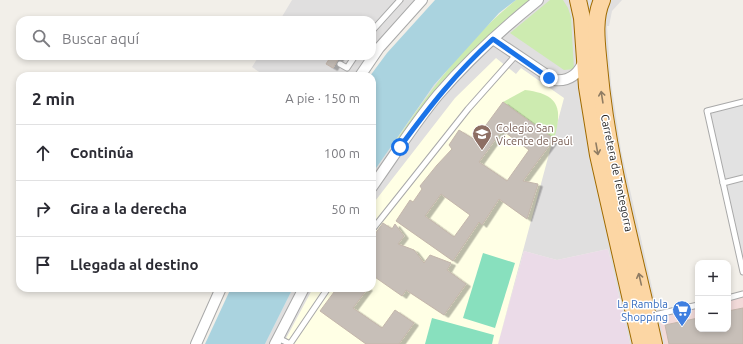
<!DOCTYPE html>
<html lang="es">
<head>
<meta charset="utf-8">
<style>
	:root { --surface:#fff; --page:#f2f2f3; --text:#2b2b33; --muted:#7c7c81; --line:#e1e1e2 }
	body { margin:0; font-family:Ubuntu,sans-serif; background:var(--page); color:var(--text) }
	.controls { position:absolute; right:12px; bottom:12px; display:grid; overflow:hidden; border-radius:8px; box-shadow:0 2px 6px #0003 }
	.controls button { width:36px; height:36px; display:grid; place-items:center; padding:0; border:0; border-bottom:1px solid var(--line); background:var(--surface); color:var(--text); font:20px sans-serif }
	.stop { position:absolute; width:12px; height:12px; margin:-9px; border:3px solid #1a73e8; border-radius:50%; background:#fff }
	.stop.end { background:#1a73e8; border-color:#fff; box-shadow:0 1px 4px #0008 }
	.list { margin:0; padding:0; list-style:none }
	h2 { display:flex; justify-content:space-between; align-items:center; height:52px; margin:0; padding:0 16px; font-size:17px }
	h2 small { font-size:13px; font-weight:400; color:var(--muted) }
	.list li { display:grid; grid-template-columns:26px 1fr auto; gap:12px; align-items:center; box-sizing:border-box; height:56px; padding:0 16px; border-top:1px solid var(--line) }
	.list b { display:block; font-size:15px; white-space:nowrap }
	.list em { font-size:13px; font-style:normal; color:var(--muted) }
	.icon { flex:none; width:22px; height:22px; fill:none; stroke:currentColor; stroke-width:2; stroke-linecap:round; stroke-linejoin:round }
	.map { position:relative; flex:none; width:743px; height:344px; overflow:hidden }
	.search { position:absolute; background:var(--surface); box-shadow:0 2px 6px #0003; left:16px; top:16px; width:360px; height:44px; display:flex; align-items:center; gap:10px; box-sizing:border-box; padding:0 14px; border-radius:12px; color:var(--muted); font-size:15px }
	.panel { position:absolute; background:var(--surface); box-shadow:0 2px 6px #0003; left:16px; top:72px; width:360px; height:220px; border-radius:12px }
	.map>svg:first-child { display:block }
	.residential { fill:#e0dfdf }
	.commercial { fill:#f2dad9 }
	.industrial { fill:#ebdbe8 }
	.education { fill:#ffffe5 }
	.grass { fill:#cdebb0 }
	.pitch { fill:#88e0be }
	.parking { fill:#e2e2e2 }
	.water { fill:#aad3df }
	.building { fill:#c7bfb8; stroke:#c4b6ab; fill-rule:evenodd; filter:url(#shadow) }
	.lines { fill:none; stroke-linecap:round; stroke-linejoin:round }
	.lane-casing { stroke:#a9a9a9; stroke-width:7 }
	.street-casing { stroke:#a9a9a9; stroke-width:12 }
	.primary-casing { stroke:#a06b00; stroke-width:18 }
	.lane { stroke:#fff; stroke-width:5 }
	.street { stroke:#fff; stroke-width:10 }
	.primary { stroke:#fcd6a4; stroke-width:16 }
	.oneway { stroke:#8f7c63 }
	.route { stroke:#1a73e8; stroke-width:5 }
	.labels { text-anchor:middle; stroke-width:3; stroke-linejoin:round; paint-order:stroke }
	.education-label { font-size:11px; fill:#785e54; stroke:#fff; text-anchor:start }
	.street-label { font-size:11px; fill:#222; stroke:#fff }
	.shop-label { font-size:11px; fill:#366cbe; stroke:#fff; text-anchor:end }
</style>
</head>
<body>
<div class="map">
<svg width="743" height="344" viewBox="0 0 743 344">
	<defs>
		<filter id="shadow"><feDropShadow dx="4.5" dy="2.5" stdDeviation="0" flood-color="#0004"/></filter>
	</defs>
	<rect width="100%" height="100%" fill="#f2efe9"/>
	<g class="residential">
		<polygon points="292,0 422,0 360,76 265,76 252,67 259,56 372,56 372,20 280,20"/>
		<polygon points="516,0 622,0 612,11 609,26 607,26 611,83 621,150 658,314 698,329 728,329 743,344 630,344 608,249 557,260 524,251 498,344 265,344 293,288 372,288 372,174 434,85"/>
	</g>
	<polygon class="commercial" points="743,294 743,344 665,344 658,314 698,305 698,329 728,329 728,298"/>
	<polygon class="industrial" points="608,249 630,344 498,344 524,251 557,260"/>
	<polygon class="education" points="496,58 516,74 521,68 564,98 498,344 283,344 313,288 372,288 372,205 455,98"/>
	<g class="grass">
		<path d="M516 0H538L470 60 391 148C428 94 464 42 516 0Z"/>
		<polygon points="550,0 563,0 568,8 571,17 574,69 564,70 510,33"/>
		<path d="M525 90C559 94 563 108 554 139L503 102Z"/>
	</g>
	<g class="pitch">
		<polygon points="483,253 515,263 495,328 463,318"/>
		<polygon points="432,318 494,335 492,344 425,344"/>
	</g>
	<polygon class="parking" points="743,102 743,272 707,111"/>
	<g class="water">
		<polygon points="435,0 516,0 499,13 434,85 372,174 372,76 370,76 387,53"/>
		<polygon points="231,288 293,288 265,344 205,344"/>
	</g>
	<g class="building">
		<polygon points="331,56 340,56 333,68 326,64"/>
		<path d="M503 102 554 139 523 181 538 184 527 219 499 199 482 225 479 222 453 261 396 221 410 200 413 202 422 189 420 186 437 165 452 149 449 145 459 130 475 140ZM502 130 529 150 507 181 479 162ZM441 194 470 215 454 237 425 216Z"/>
		<polygon points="383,223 392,229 395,224 404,236 398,244 414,250 424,263 430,255 451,263 447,270 466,284 444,315 406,290 402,296 372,275 372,238"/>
		<polygon points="337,288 368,288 353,308 382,328 395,310 414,323 399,344 366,344 320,311"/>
		<polygon points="743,308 743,344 669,344 665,325 698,318 698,329 728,329 728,311"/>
	</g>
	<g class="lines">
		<defs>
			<g id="lane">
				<polyline points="372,31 400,0"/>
				<polyline points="340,64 347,68 355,56"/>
				<polyline points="743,102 707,111 743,272"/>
				<polyline points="723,183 743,178"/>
				<polyline points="372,230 468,109 516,55"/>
				<polyline points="728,298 743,294"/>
				<polyline points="650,316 698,305"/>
				<polyline points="278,338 290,344 328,288"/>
			</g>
			<g id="street">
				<path d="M493 39 554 80C569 82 579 74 584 60"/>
				<polyline points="360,76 379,48 422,0"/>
				<path d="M372 187C394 156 414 124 438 95 468 60 502 29 538 0"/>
				<polyline points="196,344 221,288"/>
				<polyline points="275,344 304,288"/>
			</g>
			<g id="primary">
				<polyline points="578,0 582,18 587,87 598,155 641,344"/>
				<path d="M602 0C593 20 597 44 599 66 607 160 634 252 654 344"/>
			</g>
		</defs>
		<use href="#lane" class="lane-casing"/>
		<use href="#street" class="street-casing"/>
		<use href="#primary" class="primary-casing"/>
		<use href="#lane" class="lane"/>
		<use href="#street" class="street"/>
		<use href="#primary" class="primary"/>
	</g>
	<defs><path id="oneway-shaft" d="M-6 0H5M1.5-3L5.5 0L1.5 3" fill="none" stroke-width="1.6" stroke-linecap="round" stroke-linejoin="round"/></defs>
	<g class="oneway">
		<use href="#oneway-shaft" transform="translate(602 97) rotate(-99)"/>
		<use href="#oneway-shaft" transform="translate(597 149) rotate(80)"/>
		<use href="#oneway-shaft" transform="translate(640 279) rotate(-103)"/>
	</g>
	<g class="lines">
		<path class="route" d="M400 147C430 106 456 73 493 39L549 78"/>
	</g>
	<defs>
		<symbol id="school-pin" viewBox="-11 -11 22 30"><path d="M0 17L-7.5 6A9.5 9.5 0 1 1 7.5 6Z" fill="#8d6e63" stroke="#fff"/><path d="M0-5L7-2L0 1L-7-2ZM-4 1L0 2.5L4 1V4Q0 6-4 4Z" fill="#fff"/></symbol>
		<symbol id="supermarket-pin" viewBox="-11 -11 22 30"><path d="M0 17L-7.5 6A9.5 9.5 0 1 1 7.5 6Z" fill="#3f7fe0" stroke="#fff"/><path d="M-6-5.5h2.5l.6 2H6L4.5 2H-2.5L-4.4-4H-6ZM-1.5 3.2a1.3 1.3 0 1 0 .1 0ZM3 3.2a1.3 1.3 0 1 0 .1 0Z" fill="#fff"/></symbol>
	</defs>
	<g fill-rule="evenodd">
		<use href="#school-pin" x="471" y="123" width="22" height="30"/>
		<use href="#supermarket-pin" x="671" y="299" width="22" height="30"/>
	</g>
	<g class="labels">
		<g class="education-label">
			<text x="496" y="132">Colegio San<tspan x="496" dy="13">Vicente de Paúl</tspan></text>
		</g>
		<g class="street-label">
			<text transform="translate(617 173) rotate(78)" y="4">Carretera de Tentegorra</text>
		</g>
		<g class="shop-label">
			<text x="668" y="308">La Rambla<tspan x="668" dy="13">Shopping</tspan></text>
		</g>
	</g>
</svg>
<div class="controls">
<button>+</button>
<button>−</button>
</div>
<div class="stop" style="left:400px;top:147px"></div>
<div class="stop end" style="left:549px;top:78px"></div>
<div class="search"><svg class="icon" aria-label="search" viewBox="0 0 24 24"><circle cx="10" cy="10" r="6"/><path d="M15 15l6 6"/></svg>Buscar aquí</div>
<section class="panel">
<h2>2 min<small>A pie · 150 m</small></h2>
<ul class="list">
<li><svg class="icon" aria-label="ahead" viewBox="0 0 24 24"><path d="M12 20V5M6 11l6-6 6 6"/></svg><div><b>Continúa</b></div><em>100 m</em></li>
<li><svg class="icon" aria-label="right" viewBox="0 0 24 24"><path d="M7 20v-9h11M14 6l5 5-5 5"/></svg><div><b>Gira a la derecha</b></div><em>50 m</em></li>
<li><svg class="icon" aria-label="arrive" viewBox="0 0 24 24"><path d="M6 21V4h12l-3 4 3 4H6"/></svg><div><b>Llegada al destino</b></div></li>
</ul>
</section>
</div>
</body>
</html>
